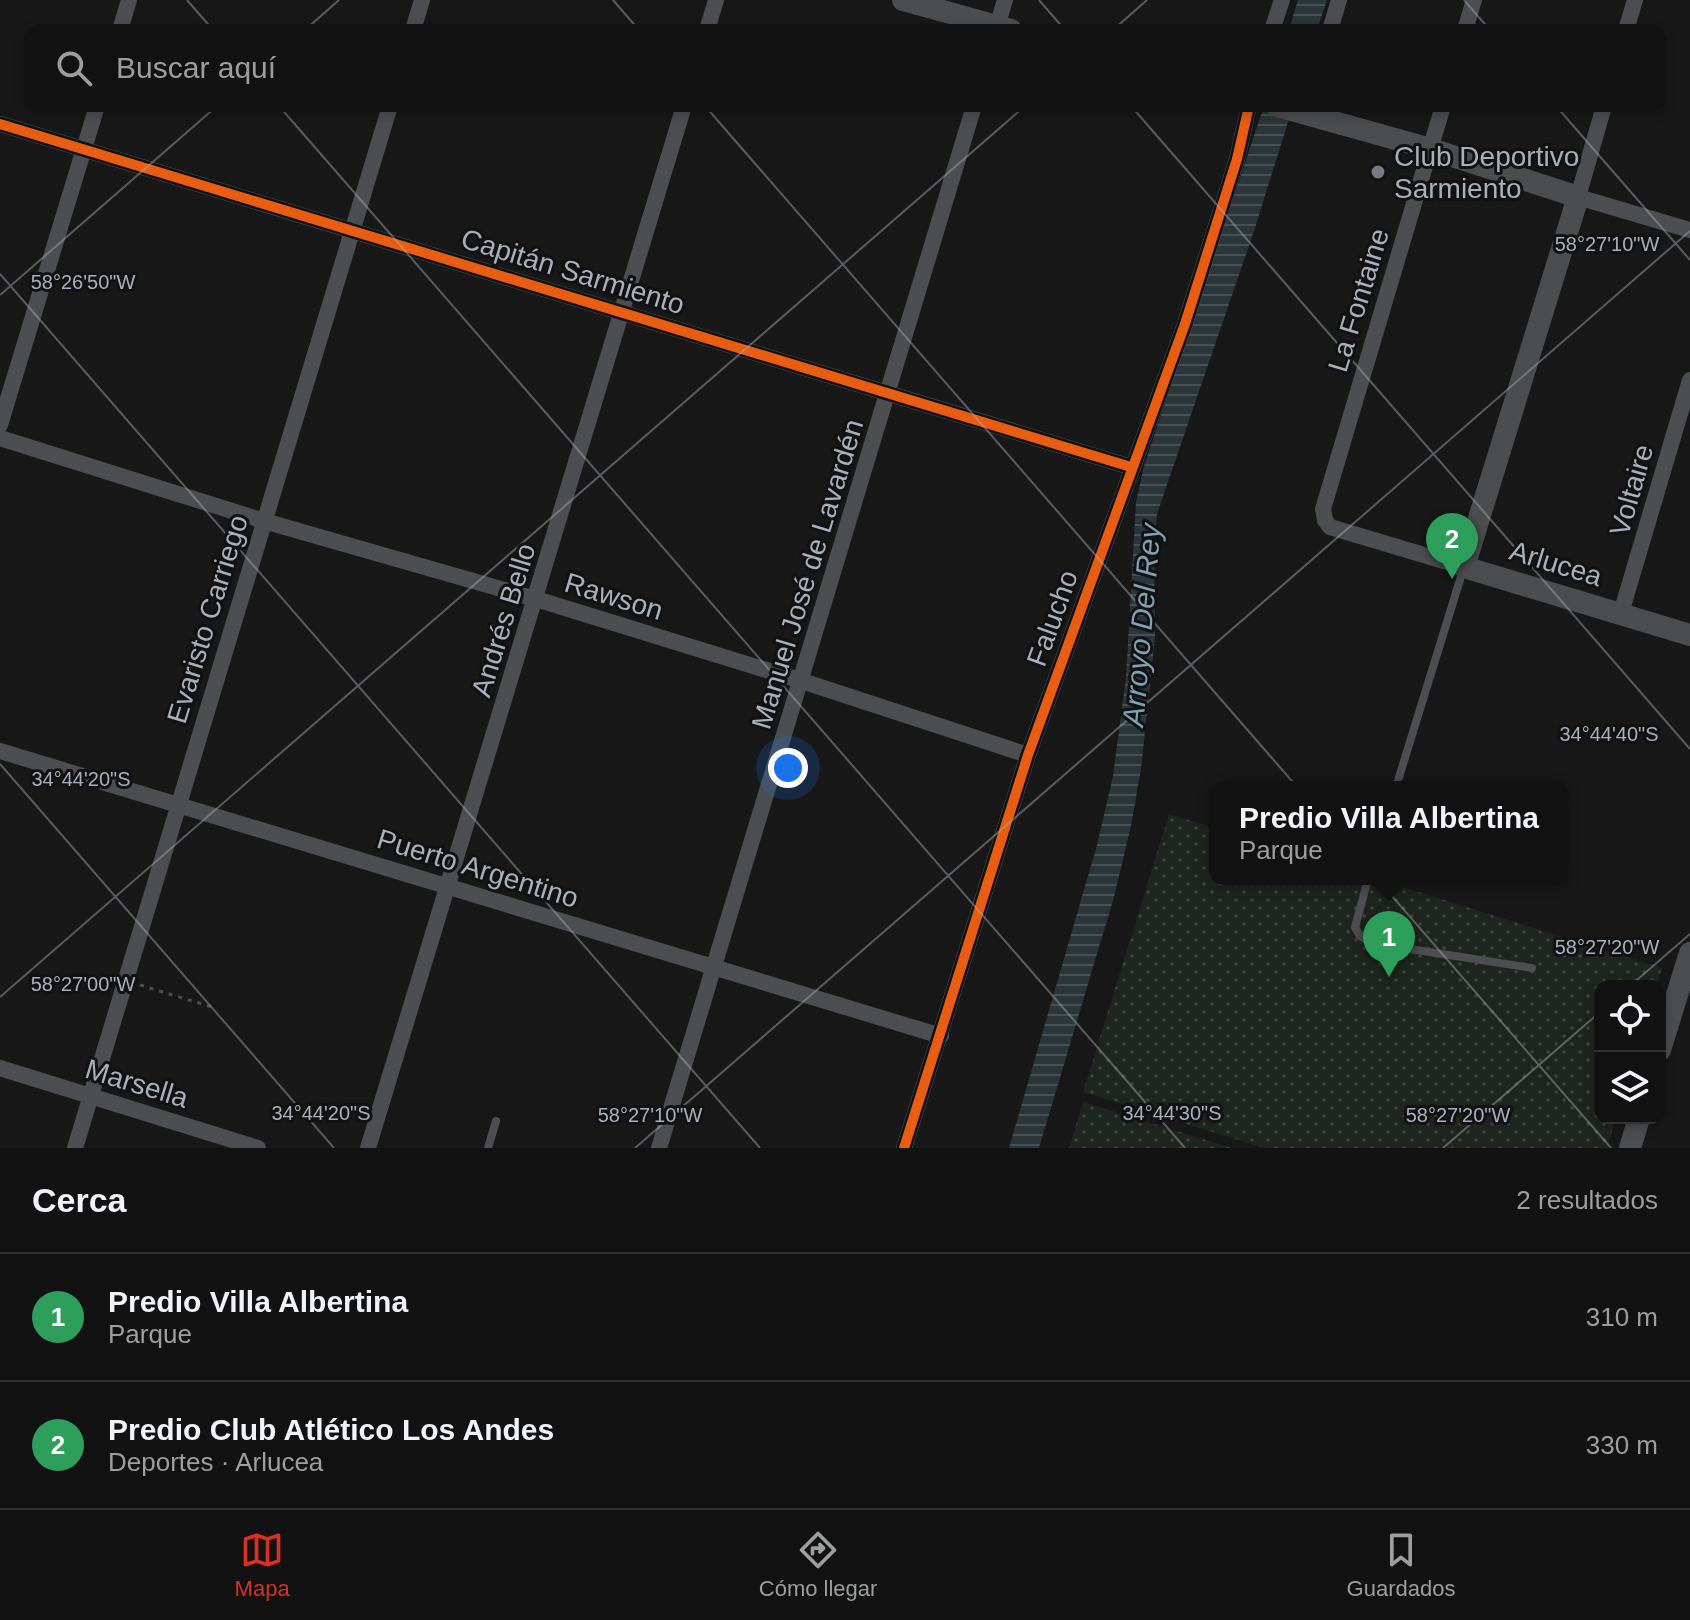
<!DOCTYPE html>
<html lang="es">
<head>
<meta charset="utf-8">
<style>
	:root { --surface:#121212; --page:#1f2020; --text:#f1f3f6; --muted:#9c9e9f; --line:#313232; --accent:#d93025 }
	body { margin:0; font-family:Arial,sans-serif; background:var(--page); color:var(--text) }
	.controls { position:absolute; right:24px; bottom:24px; display:grid; overflow:hidden; border-radius:16px; box-shadow:0 4px 12px #0003 }
	.controls button { width:72px; height:72px; display:grid; place-items:center; padding:0; border:0; border-bottom:2px solid var(--line); background:var(--surface); color:var(--text); font:40px sans-serif }
	.you { position:absolute; left:788px; top:768px; width:28px; height:28px; margin:-20px; border:6px solid #fff; border-radius:50%; background:#1a73e8; box-shadow:0 0 0 12px #1a73e833 }
	.badge { display:grid; place-items:center; width:52px; height:52px; border-radius:50%; background:var(--accent); color:#fff; font-size:26px; font-weight:700 }
	.pin { position:absolute; translate:-50% -66px; filter:drop-shadow(0 2px 4px #0008) }
	.pin::after { content:''; position:absolute; top:42px; width:28px; height:24px; background:inherit; clip-path:polygon(0 0,100% 0,50% 100%) }
	.popup { position:absolute; left:1209px; top:781px; width:360px; height:104px; box-sizing:border-box; display:grid; place-content:center; border-radius:16px; background:var(--surface); filter:drop-shadow(0 2px 6px #0005); font-size:26px; white-space:nowrap; color:var(--muted) }
	.popup b { font-size:30px; color:var(--text) }
	.popup::after { content:''; position:absolute; left:50%; top:100%; margin-left:-16px; border:16px solid transparent; border-top-color:var(--surface) }
	.list { margin:0; padding:0; list-style:none }
	h2 { display:flex; justify-content:space-between; align-items:center; height:104px; margin:0; padding:0 32px; font-size:34px }
	h2 small { font-size:26px; font-weight:400; color:var(--muted) }
	.list li { display:grid; grid-template-columns:52px 1fr auto; gap:24px; align-items:center; box-sizing:border-box; height:128px; padding:0 32px; border-top:2px solid var(--line) }
	.list b { display:block; font-size:30px; white-space:nowrap }
	.list p { margin:0; font-size:26px; white-space:nowrap; color:var(--muted) }
	.list em { font-size:26px; font-style:normal; color:var(--muted) }
	.icon { flex:none; width:44px; height:44px; fill:none; stroke:currentColor; stroke-width:2; stroke-linecap:round; stroke-linejoin:round }
	.map { position:relative; flex:none; width:1690px; height:1148px; overflow:hidden }
	.search { position:absolute; background:var(--surface); box-shadow:0 4px 12px #0003; left:24px; right:24px; top:24px; height:88px; display:flex; align-items:center; gap:20px; box-sizing:border-box; padding:0 28px; border-radius:16px; color:var(--muted); font-size:30px }
	.sheet { height:360px; background:var(--surface) }
	nav { display:flex; justify-content:space-around; align-items:center; box-sizing:border-box; height:112px; border-top:2px solid var(--line); background:var(--surface); font-size:22px; color:var(--muted) }
	nav a { display:grid; justify-items:center; gap:4px }
	nav .on { color:var(--accent) }
	.map>svg:first-child { display:block }
	.park { fill:url(#park-dots) }
	.water { fill:url(#water-rules) }
	.lines { fill:none; stroke-linecap:round; stroke-linejoin:round }
	.path { stroke:#4e4f53; stroke-width:3; stroke-dasharray:4 6; stroke-linecap:butt }
	.service { stroke:#4c4e51; stroke-width:8 }
	.minor { stroke:#4c4e51; stroke-width:16 }
	.secondary { stroke:#4b4d4f; stroke-width:22 }
	.cycleway-casing { stroke:#121214; stroke-width:15 }
	.cycleway { stroke:#e95d12; stroke-width:10 }
	.ticks { fill:none; stroke:#a9b0b9; stroke-width:2; stroke-opacity:0.45 }
	.poi-dot { fill:#767b81; stroke:#121214; stroke-width:3 }
	.labels { text-anchor:middle; stroke-width:6; stroke-linejoin:round; paint-order:stroke }
	.poi-label { font-size:28px; fill:#a9b0b9; stroke:#121214; text-anchor:start }
	.street-label { font-size:28px; fill:#a9b0b9; stroke:#121214 }
	.water-label { font-size:30px; font-style:italic; fill:#80a3b4; stroke:#121214 }
	.ticks-label { font-size:20px; text-anchor:middle; fill:#a9b0b9; stroke:#121214; stroke-width:6; stroke-linejoin:round; paint-order:stroke }
</style>
</head>
<body>
<div class="map">
<svg width="1690" height="1148" viewBox="0 0 1690 1148">
	<defs>
		<pattern id="park-dots" width="8" height="8" patternUnits="userSpaceOnUse" patternTransform="scale(2)"><rect width="8" height="8" fill="#1e251e"/><path d="M2 2h.1M6 6h.1" fill="none" stroke="#3c423d" stroke-width="1.8" stroke-linecap="round"/></pattern>
		<pattern id="water-rules" width="6" height="5" patternUnits="userSpaceOnUse" patternTransform="scale(2)"><rect width="6" height="5" fill="#2b363b"/><path d="M0 2.5h6" fill="none" stroke="#475155"/></pattern>
	</defs>
	<rect width="100%" height="100%" fill="#181818"/>
	<g class="park">
		<polygon points="1169,814 1215,828 1215,879 1377,879 1662,968 1656,986 1600,986 1600,1118 1616,1118 1607,1148 1264,1148 1083,1092"/>
		<polygon points="1083,1102 1232,1148 1069,1148"/>
	</g>
	<g class="water">
		<polygon points="1298,0 1327,0 1317,30 1289,30"/>
		<polygon points="1264,106 1293,106 1254,231 1157,514 1154,546 1155,637 1141,769 1131,826 1114,897 1039,1148 1009,1148 1097,845 1113,776 1126,678 1136,502 1144,466"/>
	</g>
	<g class="lines">
		<polyline class="path" points="140,985 212,1007"/>
		<g class="service">
			<polyline points="1396,787 1463,570"/>
			<polyline points="1368,879 1355,927 1360,936 1371,943 1532,968"/>
			<polyline points="488,1148 496,1121"/>
		</g>
		<g class="minor">
			<polyline points="120,30 129,0"/>
			<polyline points="413,30 422,0"/>
			<polyline points="707,30 716,0"/>
			<polyline points="996,30 1005,0"/>
			<polyline points="1272,30 1282,0"/>
			<polyline points="1330,30 1339,0"/>
			<polyline points="1465,30 1474,0"/>
			<polyline points="1626,30 1635,0"/>
			<polyline points="1443,106 1323,509 1325,520 1330,527 1464,567"/>
			<polyline points="1604,106 1578,197 1690,230"/>
			<polyline points="0,124 1131,467"/>
			<polyline points="0,425 97,106"/>
			<polyline points="0,438 264,521 536,599 802,681 1028,755"/>
			<polyline points="1621,613 1690,380"/>
			<polyline points="0,751 941,1036"/>
			<polyline points="0,1068 258,1148"/>
			<polyline points="75,1148 390,106"/>
			<polyline points="368,1148 684,106"/>
			<polyline points="659,1148 974,106"/>
			<polyline points="904,1148 1028,755 1185,324 1237,159 1249,106"/>
		</g>
		<g class="secondary">
			<polyline points="903,0 1011,30"/>
			<polyline points="1277,106 1431,149 1578,197 1464,567 1690,635"/>
			<polyline points="1660,1050 1690,953"/>
			<polyline points="1630,1148 1639,1118"/>
		</g>
		<defs>
			<g id="cycleway">
				<polyline points="0,124 1131,467"/>
				<polyline points="904,1148 1028,755 1185,324 1237,159 1249,106"/>
			</g>
		</defs>
		<use href="#cycleway" class="cycleway-casing"/>
		<use href="#cycleway" class="cycleway"/>
	</g>
	<path class="ticks" d="M187 0 213 30M613 0 639 30M1039 0 1065 30M1464 0 1490 30M305 30 339 0M1113 30 1147 0M279 106 1185 1148M705 106 1611 1148M1131 106 1690 749M1556 106 1690 260M0 274 760 1148M0 295 217 106M0 764 334 1148M1630 986 1690 934M0 997 1025 106M635 1148 1690 231M1443 1148 1600 1012"/>
	<circle class="poi-dot" cx="1378" cy="172" r="8"/>
	<g class="labels">
		<g class="poi-label">
			<text x="1394" y="166">Club Deportivo<tspan x="1394" dy="32">Sarmiento</tspan></text>
		</g>
		<g class="street-label">
			<text transform="translate(573 271) rotate(17)" y="10">Capitán Sarmiento</text>
			<text transform="translate(1358 300) rotate(-73)" y="10">La Fontaine</text>
			<text transform="translate(1631 490) rotate(-74)" y="10">Voltaire</text>
			<text transform="translate(1556 563) rotate(17)" y="10">Arlucea</text>
			<text transform="translate(807 574) rotate(-73)" y="10">Manuel José de Lavardén</text>
			<text transform="translate(614 596) rotate(17)" y="10">Rawson</text>
			<text transform="translate(1052 618) rotate(-70)" y="10">Falucho</text>
			<text transform="translate(207 619) rotate(-73)" y="10">Evaristo Carriego</text>
			<text transform="translate(503 620) rotate(-73)" y="10">Andrés Bello</text>
			<text transform="translate(478 868) rotate(17)" y="10">Puerto Argentino</text>
			<text transform="translate(137 1083) rotate(17)" y="10">Marsella</text>
		</g>
		<g class="water-label">
			<text transform="translate(1142 625) rotate(-85)" y="10">Arroyo Del Rey</text>
		</g>
	</g>
	<g class="ticks-label">
		<text x="1607" y="251">58°27'10"W</text>
		<text x="83" y="289">58°26'50"W</text>
		<text x="1609" y="741">34°44'40"S</text>
		<text x="81" y="786">34°44'20"S</text>
		<text x="1607" y="954">58°27'20"W</text>
		<text x="83" y="991">58°27'00"W</text>
		<text x="321" y="1120">34°44'20"S</text>
		<text x="1172" y="1120">34°44'30"S</text>
		<text x="650" y="1122">58°27'10"W</text>
		<text x="1458" y="1122">58°27'20"W</text>
	</g>
</svg>
<div class="controls">
<button><svg class="icon" aria-label="locate" viewBox="0 0 24 24"><circle cx="12" cy="12" r="6"/><path d="M12 2v4M12 18v4M2 12h4M18 12h4"/></svg></button>
<button><svg class="icon" aria-label="layers" viewBox="0 0 24 24"><path d="M12 4l9 5-9 5-9-5zM3 14l9 5 9-5"/></svg></button>
</div>
<div class="you"></div>
<div class="pin badge" style="left:1389px;top:977px;background:#2e9e5b">1</div>
<div class="popup"><b>Predio Villa Albertina</b>Parque</div>
<div class="pin badge" style="left:1452px;top:579px;background:#2e9e5b">2</div>
<div class="search"><svg class="icon" aria-label="search" viewBox="0 0 24 24"><circle cx="10" cy="10" r="6"/><path d="M15 15l6 6"/></svg>Buscar aquí</div>
</div>
<section class="sheet">
<h2>Cerca<small>2 resultados</small></h2>
<ul class="list">
<li><span class="badge" style="background:#2e9e5b">1</span><div><b>Predio Villa Albertina</b><p>Parque</p></div><em>310 m</em></li>
<li><span class="badge" style="background:#2e9e5b">2</span><div><b>Predio Club Atlético Los Andes</b><p>Deportes · Arlucea</p></div><em>330 m</em></li>
</ul>
</section>
<nav>
<a class="on"><svg class="icon" aria-label="map" viewBox="0 0 24 24"><path d="M3 6l6-2 6 2 6-2v14l-6 2-6-2-6 2zM9 4v14M15 6v14"/></svg>Mapa</a>
<a><svg class="icon" aria-label="directions" viewBox="0 0 24 24"><path d="M12 3l9 9-9 9-9-9zM9 14v-3h6M13 9l2 2-2 2"/></svg>Cómo llegar</a>
<a><svg class="icon" aria-label="saved" viewBox="0 0 24 24"><path d="M7 4h10v16l-5-4-5 4z"/></svg>Guardados</a>
</nav>
</body>
</html>
